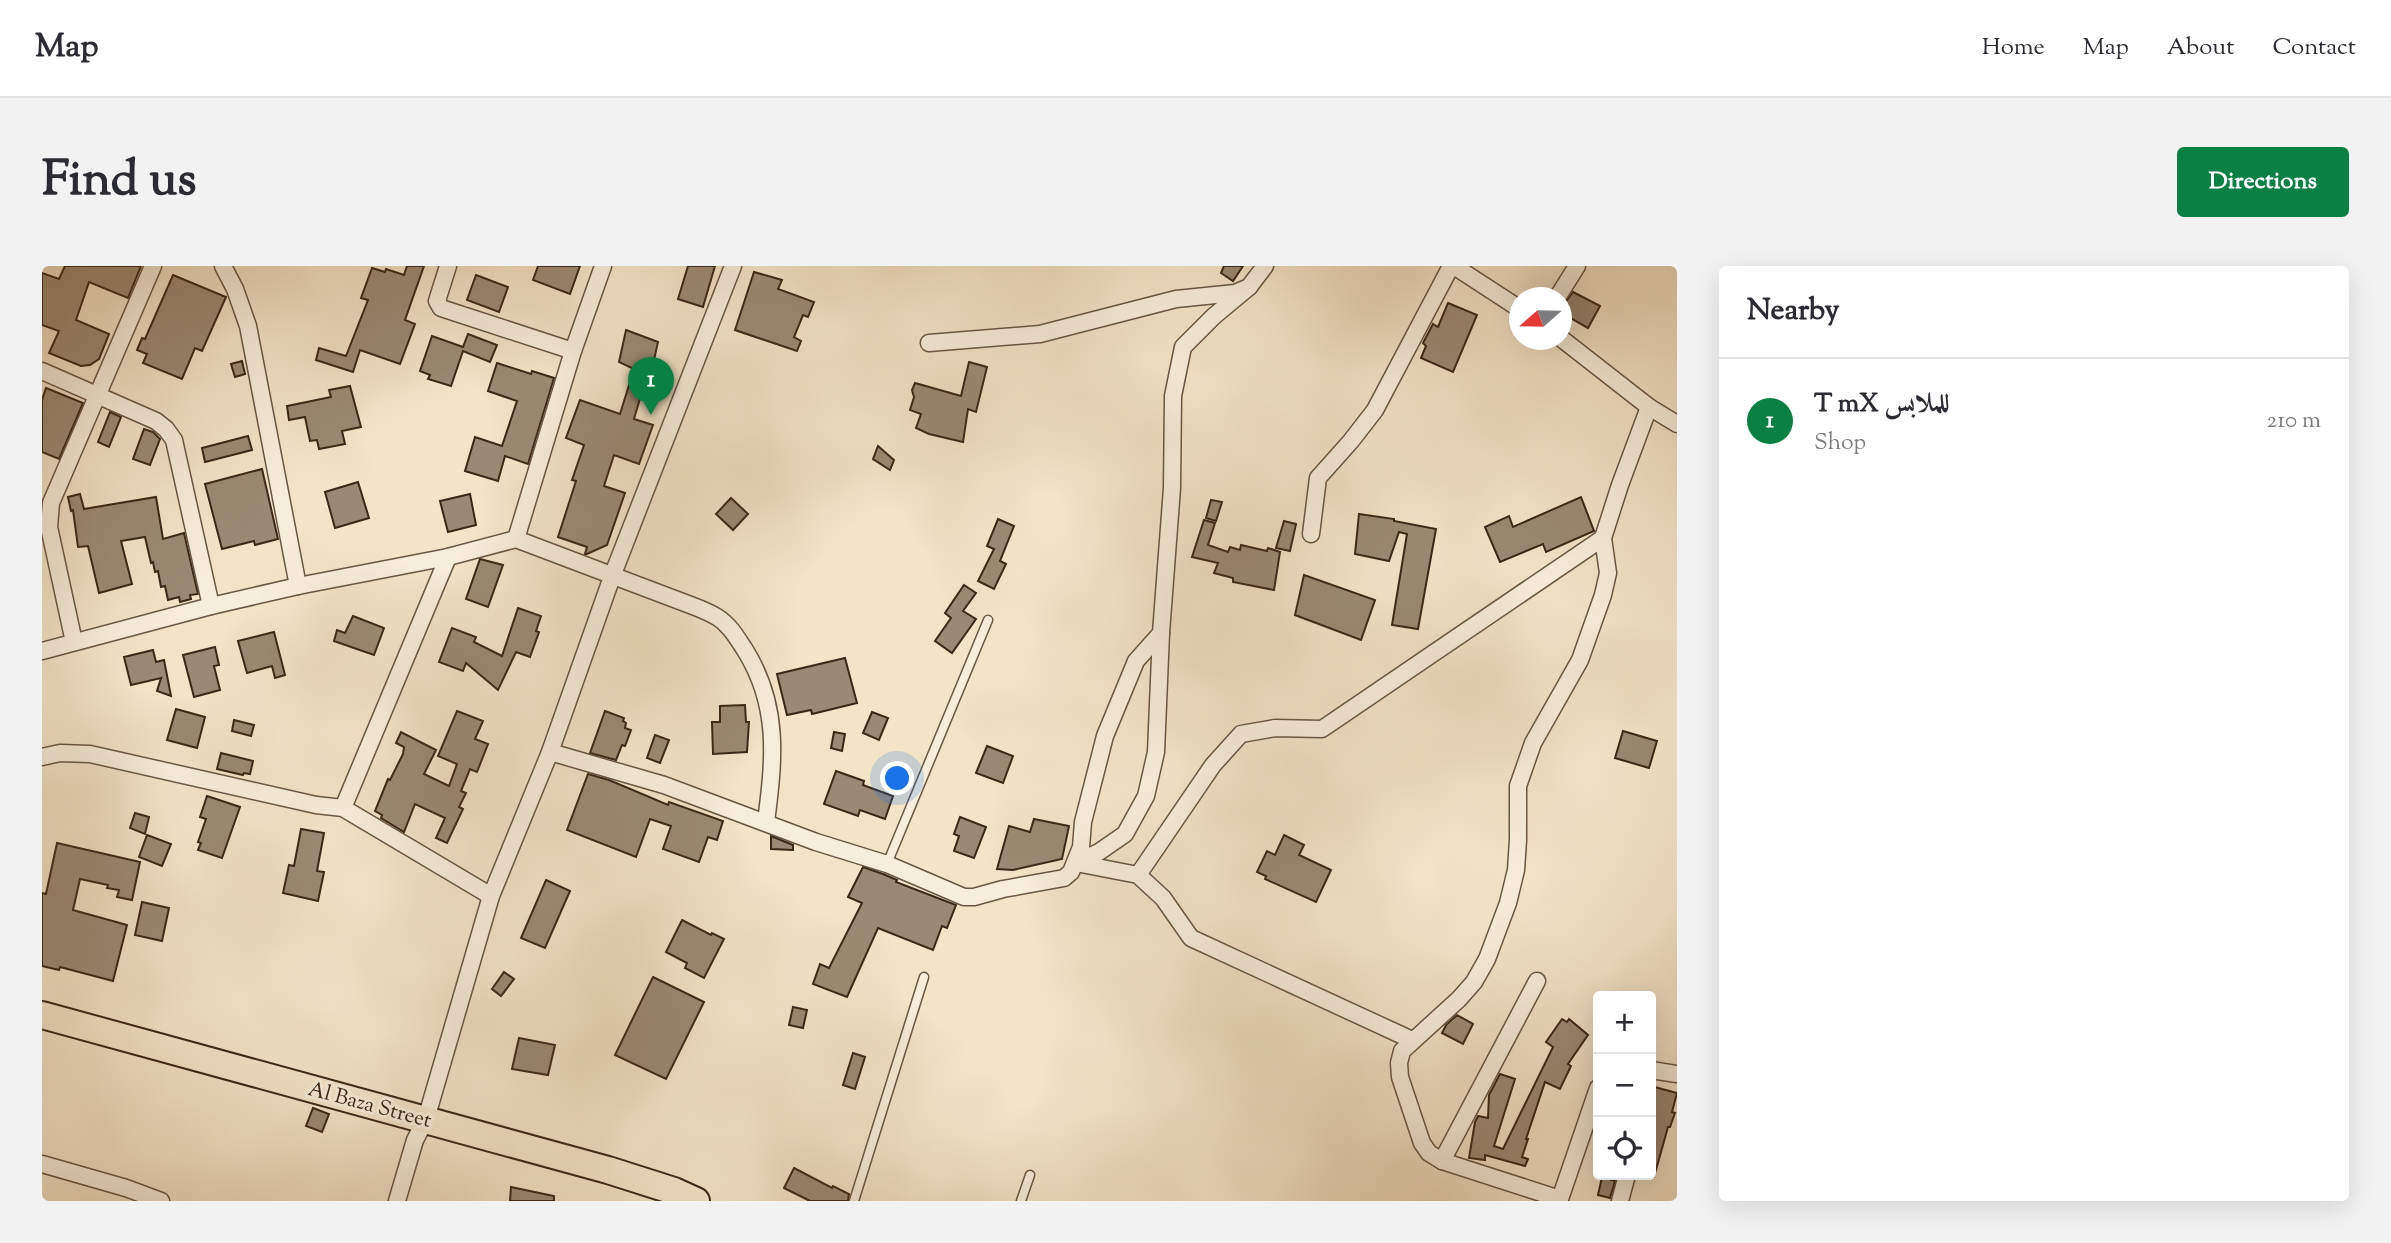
<!DOCTYPE html>
<html lang="en">
<head>
<meta charset="utf-8">
<style>
	:root { --surface:#fff; --page:#f2f2f3; --text:#2b2b33; --muted:#7c7c81; --line:#e1e1e2; --accent:#0b8043 }
	body { margin:0; font-family:"Sorts Mill Goudy",Amiri,serif; background:var(--page); color:var(--text) }
	.controls { position:absolute; right:21px; bottom:21px; display:grid; overflow:hidden; border-radius:7px; box-shadow:0 7px 28px #0002 }
	.controls button { width:63px; height:63px; display:grid; place-items:center; padding:0; border:0; border-bottom:2px solid var(--line); background:var(--surface); color:var(--text); font:35px sans-serif }
	.compass { position:absolute; left:1467px; top:21px; width:63px; height:63px; border-radius:50%; background:var(--surface); box-shadow:0 7px 28px #0002; rotate:250deg }
	.you { position:absolute; left:856px; top:513px; width:24px; height:24px; margin:-18px; border:5px solid #fff; border-radius:50%; background:#1a73e8; box-shadow:0 0 0 10px #1a73e833 }
	.badge { display:grid; place-items:center; width:46px; height:46px; border-radius:50%; background:var(--accent); color:#fff; font-size:23px; font-weight:700 }
	.pin { position:absolute; translate:-50% -58px; filter:drop-shadow(0 2px 4px #0008) }
	.pin::after { content:''; position:absolute; top:37px; width:24px; height:21px; background:inherit; clip-path:polygon(0 0,100% 0,50% 100%) }
	.list { margin:0; padding:0; list-style:none }
	h2 { display:flex; justify-content:space-between; align-items:center; height:91px; margin:0; padding:0 28px; font-size:30px }
	h2 small { font-size:23px; font-weight:400; color:var(--muted) }
	.list li { display:grid; grid-template-columns:46px 1fr auto; gap:21px; align-items:center; box-sizing:border-box; height:126px; padding:0 28px; border-top:2px solid var(--line) }
	.list b { display:block; font-size:26px; white-space:nowrap }
	.list p { margin:0; font-size:23px; white-space:nowrap; color:var(--muted) }
	.list em { font-size:23px; font-style:normal; color:var(--muted) }
	.icon { flex:none; width:38px; height:38px; fill:none; stroke:currentColor; stroke-width:2; stroke-linecap:round; stroke-linejoin:round }
	.map { position:relative; flex:none; width:1635px; height:935px; overflow:hidden; border-radius:7px }
	header { display:flex; align-items:center; gap:42px; box-sizing:border-box; height:98px; padding:0 35px; background:var(--surface); border-bottom:2px solid var(--line) }
	header strong { font-size:33px }
	nav { display:flex; gap:38px; margin-inline-start:auto; font-size:24px }
	.intro { display:flex; align-items:center; justify-content:space-between; box-sizing:border-box; height:168px; padding:0 42px }
	h1 { margin:0; font-size:49px }
	.button { padding:18px 32px; border-radius:7px; background:var(--accent); color:#fff; font-size:24px; font-weight:700 }
	main { display:flex; gap:42px; padding:0 42px }
	aside { flex:1; background:var(--surface); border-radius:7px; box-shadow:0 7px 28px #0002 }
	.map>svg:first-child { display:block }
	.building { fill:#9b8973; stroke:#3b2717; stroke-width:2 }
	.lines { fill:none; stroke-linecap:round; stroke-linejoin:round }
	.service-casing { stroke:#695643; stroke-width:11 }
	.minor-casing { stroke:#695643; stroke-width:19 }
	.primary-casing { stroke:#3b2717; stroke-width:30 }
	.service { stroke:#f7eddb; stroke-width:8 }
	.minor { stroke:#f7eddb; stroke-width:16 }
	.primary { stroke:#f3e3c7; stroke-width:26 }
	.labels { text-anchor:middle; stroke-width:6; stroke-linejoin:round; paint-order:stroke }
	.street-label { font-size:21px; fill:#3b2717; stroke:#f7eddb }
</style>
</head>
<body>
<header>
<strong>Map</strong>
<nav><a>Home</a><a>Map</a><a>About</a><a>Contact</a></nav>
</header>
<div class="intro"><h1>Find us</h1><a class="button">Directions</a></div>
<main>
<div class="map">
<svg width="1635" height="935" viewBox="0 0 1635 935">
	<rect width="100%" height="100%" fill="#f3e3c7"/>
	<filter id="stains"><feTurbulence type="fractalNoise" baseFrequency=".00286" numOctaves="4"/><feColorMatrix values="0 0 0 0 .2 0 0 0 0 .09 0 0 0 0 .02 0 0 0 .5 -.17"/></filter>
	<radialGradient id="worn" r=".72"><stop offset=".6" stop-color="#630" stop-opacity="0"/><stop offset="1" stop-color="#630" stop-opacity=".3"/></radialGradient>
	<g class="building">
		<polygon points="23,0 99,0 86,32 47,16 34,54 67,68 57,93 48,99 39,100 7,87 17,65 0,59 0,7 17,13"/>
		<polygon points="365,0 382,0 363,54 373,58 358,98 318,84 311,106 274,94 277,82 304,90 326,34 319,32 330,2 343,6 344,3 362,9"/>
		<polygon points="496,0 538,0 528,28 491,14"/>
		<polygon points="646,0 673,0 661,41 636,33"/>
		<polygon points="1182,0 1201,0 1191,15 1179,7"/>
		<polygon points="712,6 740,14 736,23 772,36 766,51 761,49 752,71 759,75 755,85 693,64"/>
		<polygon points="131,9 184,31 160,85 153,82 140,113 101,97 105,88 95,84 100,72 103,73"/>
		<polygon points="434,9 466,21 457,46 425,34"/>
		<polygon points="1531,26 1558,40 1546,62 1520,47 1520,41"/>
		<polygon points="1406,37 1435,49 1411,106 1379,92 1384,80 1381,77 1391,58 1396,61"/>
		<polygon points="584,64 616,76 604,130 599,129 592,153 611,159 597,198 572,189 562,220 583,227 565,279 545,288 543,288 545,281 516,271 534,215 530,214 542,179 524,172 538,134 578,148 592,103 577,96"/>
		<polygon points="426,68 455,79 448,96 421,85 409,120 386,113 388,109 378,105 390,70 421,81"/>
		<polygon points="200,95 203,108 193,111 189,98"/>
		<polygon points="927,96 945,101 934,146 926,143 921,176 887,168 874,162 879,148 868,144 872,131 870,124 873,117 919,130"/>
		<polygon points="455,97 489,108 490,105 512,112 486,198 463,190 456,215 423,205 433,171 460,180 475,135 446,125"/>
		<polygon points="308,120 319,161 300,165 303,178 277,183 275,174 268,175 263,151 247,154 245,140 289,131 287,124"/>
		<polygon points="4,122 41,137 17,193 0,186 0,134"/>
		<polygon points="68,146 79,151 67,181 56,176"/>
		<polygon points="102,163 111,166 118,173 108,199 91,193"/>
		<polygon points="206,170 210,184 163,196 160,182"/>
		<polygon points="836,180 852,194 848,204 831,193"/>
		<polygon points="220,203 236,273 213,279 212,275 180,283 163,218"/>
		<polygon points="316,216 327,252 293,262 283,226"/>
		<polygon points="38,228 42,243 114,231 121,273 142,267 156,328 148,329 149,333 138,336 137,331 126,334 123,320 119,321 116,305 113,306 111,296 109,297 103,271 79,275 90,318 57,327 46,280 36,281 31,244 29,245 26,231"/>
		<polygon points="428,228 434,259 406,266 398,235"/>
		<polygon points="1539,231 1552,265 1504,286 1501,278 1458,296 1443,261 1467,250 1471,261"/>
		<polygon points="689,232 706,248 691,264 674,248"/>
		<polygon points="1169,234 1180,236 1174,255 1164,252"/>
		<polygon points="1317,248 1352,253 1352,255 1394,263 1376,363 1350,359 1365,268 1357,266 1347,295 1313,288"/>
		<polygon points="956,253 972,260 958,295 964,298 952,323 936,315 952,283 945,280"/>
		<polygon points="1162,254 1173,257 1166,279 1186,286 1188,281 1198,284 1199,279 1225,285 1226,282 1238,286 1232,324 1191,316 1191,312 1172,307 1176,297 1150,291"/>
		<polygon points="1242,255 1254,258 1248,285 1234,282"/>
		<polygon points="438,293 461,299 446,341 424,333"/>
		<polygon points="1262,309 1333,334 1319,374 1253,349"/>
		<polygon points="922,319 934,327 921,345 934,353 910,387 893,375 909,352 903,347"/>
		<polygon points="476,342 499,350 494,365 497,366 488,391 474,386 456,424 424,397 421,405 397,396 410,362 434,371 432,376 460,390"/>
		<polygon points="311,350 342,362 332,389 292,375 295,364 303,367"/>
		<polygon points="232,366 243,409 233,412 230,400 205,407 196,375"/>
		<polygon points="173,381 177,399 172,400 178,424 152,431 141,389"/>
		<polygon points="111,384 114,396 122,394 129,430 115,425 119,412 89,419 82,391"/>
		<polygon points="803,392 815,437 770,448 769,444 745,449 735,408"/>
		<polygon points="703,439 704,456 707,456 705,486 671,488 670,456 678,456 678,440"/>
		<polygon points="134,443 163,451 155,482 125,474"/>
		<polygon points="415,445 441,455 433,473 446,478 435,506 428,503 419,525 424,527 417,541 421,543 405,577 394,572 403,552 373,538 362,566 339,552 340,549 333,545 346,513 348,514 361,488 362,481 354,477 359,466 394,484 382,508 407,520 415,498 396,490"/>
		<polygon points="563,445 582,452 581,455 584,457 583,462 589,464 583,480 580,479 574,494 548,487"/>
		<polygon points="830,446 846,452 837,474 821,467"/>
		<polygon points="192,454 212,459 209,470 190,465"/>
		<polygon points="1581,465 1615,475 1607,502 1573,492"/>
		<polygon points="792,466 803,468 800,485 789,482"/>
		<polygon points="613,469 627,474 618,497 605,492"/>
		<polygon points="945,480 971,490 961,517 934,507"/>
		<polygon points="179,487 211,495 208,508 202,507 201,509 175,503"/>
		<polygon points="794,505 822,515 821,519 851,530 843,553 818,544 816,550 782,538"/>
		<polygon points="546,508 567,514 626,539 627,536 681,555 675,574 666,571 657,596 621,583 629,560 608,553 594,591 525,564"/>
		<polygon points="165,530 198,541 180,592 156,584 159,577 156,576 164,553 158,551"/>
		<polygon points="93,547 107,551 103,568 88,562"/>
		<polygon points="918,551 944,561 932,592 912,585 917,570 912,568"/>
		<polygon points="992,553 1027,560 1020,593 971,604 955,603 967,560 988,566"/>
		<polygon points="259,563 282,567 275,605 282,606 276,635 241,627 247,599 252,600"/>
		<polygon points="105,569 129,578 120,600 97,591"/>
		<polygon points="1242,569 1262,579 1257,589 1289,604 1274,636 1223,613 1224,610 1215,606 1225,585 1233,589"/>
		<polygon points="729,570 751,579 751,584 729,583"/>
		<polygon points="15,577 98,596 90,634 75,631 77,624 65,622 66,619 38,613 31,644 85,659 71,715 18,701 17,704 0,700 0,627 4,628"/>
		<polygon points="821,601 841,608 855,614 854,616 914,639 905,662 900,660 891,684 836,662 805,731 771,718 778,698 787,702 820,637 806,631"/>
		<polygon points="504,614 528,625 503,682 479,672"/>
		<polygon points="100,636 127,642 120,675 93,669"/>
		<polygon points="640,654 669,669 670,667 682,673 662,712 643,702 645,697 624,686"/>
		<polygon points="462,706 472,713 459,730 450,723"/>
		<polygon points="611,711 662,736 624,813 573,789"/>
		<polygon points="751,741 765,744 761,762 747,759"/>
		<polygon points="1415,749 1431,758 1421,778 1400,767 1404,759"/>
		<polygon points="1520,753 1525,756 1527,753 1546,769 1526,798 1529,800 1518,823 1503,816 1484,873 1486,873 1480,891 1486,893 1483,900 1443,889 1443,894 1427,892 1433,856 1436,850 1446,852 1447,829 1458,808 1473,813 1452,880 1461,883 1511,781 1504,776"/>
		<polygon points="477,772 513,779 506,809 470,803"/>
		<polygon points="811,787 823,791 813,823 801,819"/>
		<polygon points="1609,820 1635,827 1630,846 1633,847 1628,861 1626,861 1612,911 1609,910"/>
		<polygon points="271,842 287,848 280,866 264,860"/>
		<polygon points="752,902 790,922 791,920 807,928 806,935 768,935 742,922"/>
		<polygon points="1560,911 1573,915 1568,932 1556,929"/>
		<polygon points="469,921 512,930 512,935 468,935"/>
	</g>
	<g class="lines">
		<defs>
			<g id="service">
				<polyline points="845,598 946,354"/>
				<polyline points="812,935 882,711"/>
				<polyline points="979,935 988,909"/>
			</g>
			<g id="minor">
				<polyline points="181,0 193,23 206,60 256,320"/>
				<polyline points="406,0 395,35 399,42 531,85"/>
				<polyline points="1412,0 1478,43"/>
				<polyline points="1515,32 1535,0"/>
				<polyline points="1520,73 1607,141 1635,158"/>
				<polyline points="887,77 998,68 1134,33 1193,27 1207,21 1223,0"/>
				<polyline points="0,105 114,155 124,163 132,174 169,340"/>
				<polyline points="1269,268 1276,212 1309,175 1333,144 1409,0"/>
				<polyline points="474,273 531,85 561,0"/>
				<polyline points="32,376 7,261 9,237 111,0"/>
				<path d="M0 385 169 340 256 320 406 291 474 273 651 340C659 343 668 347 675 351 688 359 695 372 703 384 738 440 732 494 724 556"/>
				<polyline points="508,486 622,519 774,576 845,598 922,631 932,631 961,623 1022,612 1029,606 1039,581 1041,556 1063,470 1094,395 1119,367 1130,222 1131,130 1141,81 1172,50 1207,21"/>
				<polyline points="0,491 18,487 48,488 274,539 301,542 449,630"/>
				<polyline points="301,542 406,291"/>
				<polyline points="1034,597 1096,609 1121,632 1149,672 1370,774"/>
				<polyline points="1034,597 1057,586 1083,568 1104,530 1114,486 1119,367"/>
				<polyline points="1096,609 1171,499 1199,468 1233,462 1280,463 1561,272"/>
				<polyline points="1609,804 1635,808"/>
				<polyline points="1556,822 1518,933 1400,895 1387,887 1380,877 1358,811 1357,797 1360,785 1417,733 1432,716 1445,693 1466,637 1474,604 1476,574 1476,520 1491,477 1538,394 1561,329 1566,307 1561,272 1578,219 1607,141"/>
				<polyline points="1400,895 1495,715"/>
				<polyline points="0,898 84,922 119,935"/>
				<polyline points="355,935 373,874 384,853 449,630 508,486 571,308 691,0"/>
				<polyline points="1578,935 1585,909"/>
			</g>
			<polyline id="primary" points="0,749 566,904 632,925 654,935"/>
		</defs>
		<use href="#service" class="service-casing"/>
		<use href="#minor" class="minor-casing"/>
		<use href="#primary" class="primary-casing"/>
		<use href="#service" class="service"/>
		<use href="#minor" class="minor"/>
		<use href="#primary" class="primary"/>
	</g>
	<g class="labels">
		<g class="street-label">
			<text transform="translate(328 838) rotate(15)" y="7">Al Baza Street</text>
		</g>
	</g>
	<rect width="100%" height="100%" filter="url(#stains)"/>
	<rect width="100%" height="100%" fill="url(#worn)"/>
</svg>
<div class="controls">
<button>+</button>
<button>−</button>
<button><svg class="icon" aria-label="locate" viewBox="0 0 24 24"><circle cx="12" cy="12" r="6"/><path d="M12 2v4M12 18v4M2 12h4M18 12h4"/></svg></button>
</div>
<svg class="compass" viewBox="-18 -18 36 36"><path d="M0-13l5 13h-10z" fill="#e53935"/><path d="M0 13l5-13h-10z" fill="#7c7c81"/></svg>
<div class="you"></div>
<div class="pin badge" style="left:609px;top:149px">1</div>
</div>
<aside>
<h2>Nearby<small></small></h2>
<ul class="list">
<li><span class="badge">1</span><div><b>T mX للملابس</b><p>Shop</p></div><em>210 m</em></li>
</ul>
</aside>
</main>
</body>
</html>
